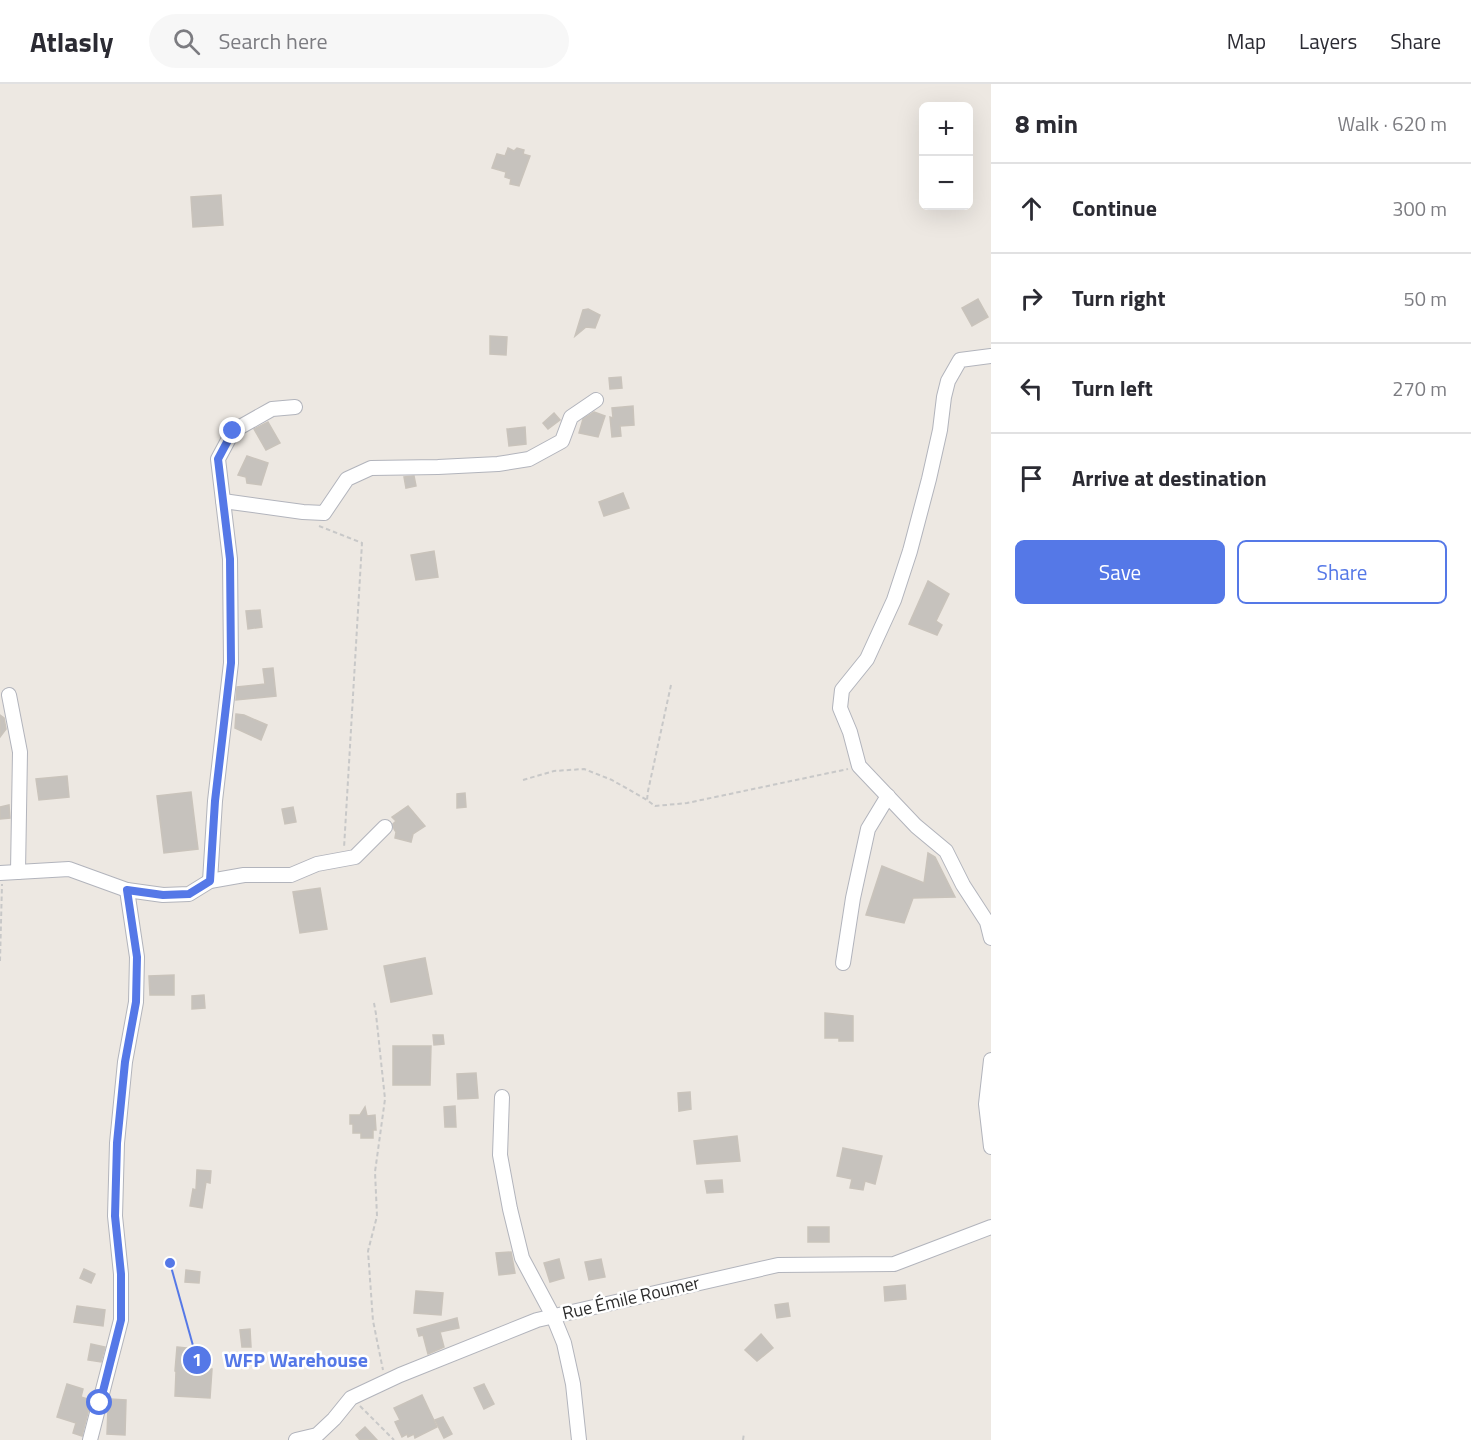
<!DOCTYPE html>
<html lang="en">
<head>
<meta charset="utf-8">
<style>
	:root { --surface:#fff; --page:#f7f7f7; --text:#2b2b33; --muted:#7c7c81; --line:#e1e1e2; --accent:#5578e7 }
	body { margin:0; font-family:"Titillium Web",sans-serif; background:var(--page); color:var(--text) }
	.controls { position:absolute; right:18px; top:18px; display:grid; overflow:hidden; border-radius:9px; box-shadow:0 6px 24px #0002 }
	.controls button { width:54px; height:54px; display:grid; place-items:center; padding:0; border:0; border-bottom:2px solid var(--line); background:var(--surface); color:var(--text); font:30px sans-serif }
	.stop { position:absolute; width:18px; height:18px; margin:-14px; border:4px solid #5578e7; border-radius:50%; background:#fff }
	.stop.end { background:#5578e7; border-color:#fff; box-shadow:0 2px 6px #0008 }
	.list { margin:0; padding:0; list-style:none }
	h2 { display:flex; justify-content:space-between; align-items:center; height:78px; margin:0; padding:0 24px; font-size:26px }
	h2 small { font-size:20px; font-weight:400; color:var(--muted) }
	.list li { display:grid; grid-template-columns:39px 1fr auto; gap:18px; align-items:center; box-sizing:border-box; height:90px; padding:0 24px; border-top:2px solid var(--line) }
	.list b { display:block; font-size:22px; white-space:nowrap }
	.list em { font-size:20px; font-style:normal; color:var(--muted) }
	.actions { display:flex; gap:12px; padding:18px 24px }
	.actions a { flex:1; padding:14px 0; border:2px solid var(--accent); border-radius:9px; text-align:center; font-size:21px; color:var(--accent) }
	.actions .main { background:var(--accent); color:#fff }
	.icon { flex:none; width:33px; height:33px; fill:none; stroke:currentColor; stroke-width:2; stroke-linecap:round; stroke-linejoin:round }
	.map { position:relative; flex:none; width:991px; height:1356px; overflow:hidden }
	header { display:flex; align-items:center; gap:36px; box-sizing:border-box; height:84px; padding:0 30px; background:var(--surface); border-bottom:2px solid var(--line) }
	header strong { font-size:28px }
	nav { display:flex; gap:33px; margin-inline-start:auto; font-size:21px }
	.search { width:420px; height:54px; background:var(--page); display:flex; align-items:center; gap:15px; box-sizing:border-box; padding:0 21px; border-radius:33px; color:var(--muted); font-size:22px }
	main { display:flex }
	aside { flex:1; background:var(--surface) }
	.map>svg:first-child { display:block }
	.building { fill:#c6c2bd; stroke:#c9c3bb; stroke-width:1.5 }
	.lines { fill:none; stroke-linecap:round; stroke-linejoin:round }
	.minor-casing { stroke:#b2b4bc; stroke-width:16 }
	.path { stroke:#c8c8c8; stroke-width:2; stroke-dasharray:4.5 3; stroke-linecap:butt }
	.minor { stroke:#fff; stroke-width:14 }
	.route { stroke:#5578e7; stroke-width:8 }
	.labels { text-anchor:middle; stroke-width:5; stroke-linejoin:round; paint-order:stroke }
	.street-label { font-size:18px; fill:#2d2d2d; stroke:#fff }
	.leader { fill:none; stroke:#5578e7; stroke-width:2 }
	.callout-dot { fill:#5578e7; stroke:#fff; stroke-width:2 }
	.mark-label { font-size:18px; text-anchor:middle; font-weight:bold; fill:#fff }
	.callout-label { font-size:20px; text-anchor:middle; font-weight:bold; fill:#5578e7; stroke:#fff; stroke-width:5; stroke-linejoin:round; paint-order:stroke }
</style>
</head>
<body>
<header>
<strong>Atlasly</strong>
<div class="search"><svg class="icon" aria-label="search" viewBox="0 0 24 24"><circle cx="10" cy="10" r="6"/><path d="M15 15l6 6"/></svg>Search here</div>
<nav><a>Map</a><a>Layers</a><a>Share</a></nav>
</header>
<main>
<div class="map">
<svg width="991" height="1356" viewBox="0 0 991 1356">
	<rect width="100%" height="100%" fill="#ede8e2"/>
	<g class="building">
		<polygon points="508,64 514,67 517,64 524,66 523,70 530,72 519,102 510,100 511,95 505,93 506,88 492,84 497,70 505,72"/>
		<polygon points="221,111 223,141 193,143 191,113"/>
		<polygon points="978,215 988,233 972,242 962,224"/>
		<polygon points="588,225 600,231 595,244 586,243 575,252 583,226"/>
		<polygon points="490,252 507,253 506,271 490,270"/>
		<polygon points="621,293 622,304 610,305 609,294"/>
		<polygon points="633,322 634,341 620,342 621,352 612,353 610,333 613,334 612,324"/>
		<polygon points="594,328 605,332 598,353 579,349 583,335"/>
		<polygon points="554,329 560,336 548,345 543,339"/>
		<polygon points="268,338 280,359 266,366 254,345"/>
		<polygon points="525,343 526,360 509,362 507,345"/>
		<polygon points="247,372 268,379 261,401 247,399 246,393 238,391"/>
		<polygon points="414,392 416,402 406,404 404,393"/>
		<polygon points="623,409 629,424 604,432 599,418"/>
		<polygon points="434,467 438,493 416,496 411,471"/>
		<polygon points="928,497 949,510 936,537 942,541 937,551 909,540"/>
		<polygon points="260,526 262,543 248,545 246,527"/>
		<polygon points="273,584 276,612 236,616 237,603 265,600 263,585"/>
		<polygon points="236,630 244,631 267,641 261,656 235,644"/>
		<polygon points="0,631 4,634 6,645 0,653"/>
		<polygon points="67,692 69,713 39,716 36,695"/>
		<polygon points="191,708 198,765 164,769 157,712"/>
		<polygon points="465,709 466,723 457,724 457,710"/>
		<polygon points="9,721 10,734 0,735 0,723"/>
		<polygon points="408,722 425,742 413,750 411,758 395,754 396,748 394,745 393,740 396,737 392,733"/>
		<polygon points="293,723 296,738 285,740 282,725"/>
		<polygon points="928,769 935,773 955,813 913,814 904,839 866,831 882,782 924,799"/>
		<polygon points="320,804 327,845 300,849 293,808"/>
		<polygon points="425,874 432,910 391,918 384,882"/>
		<polygon points="174,891 174,911 150,911 149,892"/>
		<polygon points="204,911 205,924 192,925 192,912"/>
		<polygon points="825,929 853,932 853,957 839,957 839,954 825,954"/>
		<polygon points="433,951 443,951 444,960 434,961"/>
		<polygon points="393,962 431,962 430,1001 393,1001"/>
		<polygon points="476,989 478,1014 458,1015 457,990"/>
		<polygon points="690,1008 691,1025 679,1027 678,1009"/>
		<polygon points="455,1022 456,1043 445,1043 444,1023"/>
		<polygon points="365,1023 367,1032 375,1031 376,1046 373,1046 373,1054 361,1054 361,1049 353,1049 353,1040 350,1040 350,1031 360,1031"/>
		<polygon points="737,1052 740,1077 697,1080 694,1057"/>
		<polygon points="843,1064 882,1072 875,1100 865,1097 863,1106 850,1104 852,1095 837,1092"/>
		<polygon points="197,1086 211,1087 210,1099 206,1098 202,1124 190,1122 193,1105 196,1106"/>
		<polygon points="722,1096 723,1108 707,1109 705,1097"/>
		<rect x="808" y="1143" width="21" height="15"/>
		<polygon points="511,1168 515,1189 499,1191 496,1169"/>
		<polygon points="559,1175 564,1194 550,1198 544,1179"/>
		<polygon points="601,1175 605,1193 589,1196 585,1178"/>
		<polygon points="84,1185 95,1190 91,1199 80,1194"/>
		<polygon points="186,1186 200,1188 199,1199 185,1198"/>
		<polygon points="905,1201 906,1215 885,1217 884,1203"/>
		<polygon points="416,1207 443,1209 441,1231 414,1229"/>
		<polygon points="788,1219 790,1232 777,1234 775,1221"/>
		<polygon points="77,1222 105,1226 103,1242 74,1238"/>
		<polygon points="457,1234 459,1244 440,1248 444,1263 428,1270 423,1251 419,1252 417,1245"/>
		<polygon points="250,1245 251,1263 242,1263 240,1246"/>
		<polygon points="761,1250 773,1264 757,1277 745,1266"/>
		<polygon points="91,1260 105,1263 101,1278 88,1276"/>
		<polygon points="177,1263 196,1265 194,1284 212,1285 210,1314 175,1312 176,1288 175,1287"/>
		<polygon points="67,1300 83,1305 81,1313 91,1316 82,1352 73,1349 76,1339 57,1333"/>
		<polygon points="484,1300 494,1320 484,1325 474,1304"/>
		<polygon points="422,1311 437,1343 415,1354 414,1350 408,1353 407,1350 402,1353 395,1338 400,1336 394,1324"/>
		<polygon points="110,1315 126,1316 125,1351 107,1350 108,1324"/>
		<polygon points="443,1333 452,1350 444,1354 435,1336"/>
		<polygon points="365,1343 377,1356 360,1356 356,1351"/>
	</g>
	<g class="lines">
		<defs>
			<g id="minor">
				<polyline points="991,272 960,276 948,297 944,313 940,346 929,395 910,467 894,516 867,575 842,606 840,624 850,648 859,682 916,742 946,767 963,801 987,838 991,854"/>
				<polyline points="223,417 303,428 324,429 347,395 371,384 438,383 498,380 529,375 562,357 571,333 596,316"/>
				<polyline points="9,611 20,668 18,788"/>
				<polyline points="0,789 69,785 127,806 163,811 189,810 210,797 244,791 291,791 317,780 355,773 385,743"/>
				<polyline points="210,797 215,717 231,579 230,475 218,375 233,347 272,325 295,323"/>
				<polyline points="843,879 853,814 868,745 888,712"/>
				<polyline points="991,976 986,1020 991,1063"/>
				<polyline points="502,1013 500,1071 510,1125 522,1174 553,1232 564,1259 573,1300 579,1356"/>
				<polyline points="90,1356 121,1236 121,1190 115,1132 117,1059 125,978 136,918 137,873 127,806"/>
				<polyline points="296,1356 317,1351 334,1335 351,1314 400,1291 537,1236 778,1181 894,1180 991,1143"/>
			</g>
		</defs>
		<use href="#minor" class="minor-casing"/>
		<g class="path">
			<polyline points="319,442 362,459 344,764"/>
			<polyline points="671,601 648,707 647,716 655,722 687,719 848,685"/>
			<polyline points="523,696 554,687 584,685 612,696 647,716"/>
			<polyline points="0,877 2,800"/>
			<polyline points="374,919 376,930 385,1015 375,1088 377,1132 368,1167 373,1237 383,1286"/>
			<polyline points="360,1322 394,1356"/>
			<polyline points="743,1356 744,1349"/>
		</g>
		<use href="#minor" class="minor"/>
	</g>
	<g class="lines">
		<polyline class="route" points="100,1319 121,1236 121,1190 115,1132 117,1059 125,978 136,918 137,873 127,806 163,811 189,810 210,797 215,717 231,579 230,475 218,375 233,347"/>
	</g>
	<g class="labels">
		<g class="street-label">
			<text transform="translate(631 1214) rotate(-13)" y="6">Rue Émile Roumer</text>
		</g>
	</g>
	<path class="leader" d="M170 1179L197 1276"/>
	<g class="callout-dot">
		<circle cx="170" cy="1179" r="6"/>
		<circle cx="197" cy="1276" r="15"/>
	</g>
	<g class="mark-label">
		<text x="197" y="1282">1</text>
	</g>
	<g class="callout-label">
		<text x="296" y="1283">WFP Warehouse</text>
	</g>
</svg>
<div class="controls">
<button>+</button>
<button>−</button>
</div>
<div class="stop" style="left:100px;top:1319px"></div>
<div class="stop end" style="left:233px;top:347px"></div>
</div>
<aside>
<h2>8 min<small>Walk · 620 m</small></h2>
<ul class="list">
<li><svg class="icon" aria-label="ahead" viewBox="0 0 24 24"><path d="M12 20V5M6 11l6-6 6 6"/></svg><div><b>Continue</b></div><em>300 m</em></li>
<li><svg class="icon" aria-label="right" viewBox="0 0 24 24"><path d="M7 20v-9h11M14 6l5 5-5 5"/></svg><div><b>Turn right</b></div><em>50 m</em></li>
<li><svg class="icon" aria-label="left" viewBox="0 0 24 24"><path d="M17 20v-9H6M10 6l-5 5 5 5"/></svg><div><b>Turn left</b></div><em>270 m</em></li>
<li><svg class="icon" aria-label="arrive" viewBox="0 0 24 24"><path d="M6 21V4h12l-3 4 3 4H6"/></svg><div><b>Arrive at destination</b></div></li>
</ul>
<div class="actions"><a class="main">Save</a><a>Share</a></div>
</aside>
</main>
</body>
</html>
